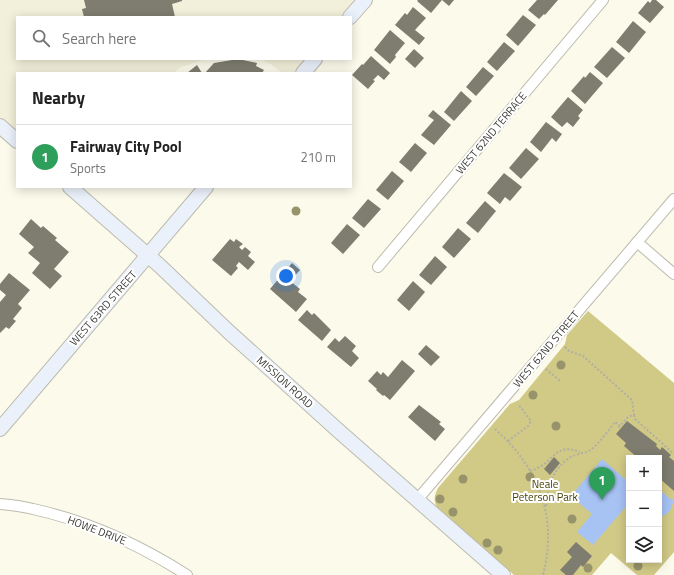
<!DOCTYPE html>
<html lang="en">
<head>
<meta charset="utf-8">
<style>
	:root { --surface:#fff; --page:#f2f2f2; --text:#222; --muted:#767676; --line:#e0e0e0; --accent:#d93025 }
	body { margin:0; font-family:"Titillium Web",sans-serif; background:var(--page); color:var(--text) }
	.controls { position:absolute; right:12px; bottom:12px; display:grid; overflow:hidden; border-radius:0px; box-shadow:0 2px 10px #0003 }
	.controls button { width:36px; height:36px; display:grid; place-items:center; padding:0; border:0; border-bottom:1px solid var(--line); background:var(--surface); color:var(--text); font:20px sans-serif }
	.you { position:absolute; left:286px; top:276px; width:14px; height:14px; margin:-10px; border:3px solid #fff; border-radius:50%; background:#1a73e8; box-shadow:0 0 0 6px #1a73e833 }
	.badge { display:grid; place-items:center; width:26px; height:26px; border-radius:50%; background:var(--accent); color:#fff; font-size:13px; font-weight:700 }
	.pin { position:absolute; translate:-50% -33px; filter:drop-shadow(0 1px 2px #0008) }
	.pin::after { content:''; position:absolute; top:21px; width:14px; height:12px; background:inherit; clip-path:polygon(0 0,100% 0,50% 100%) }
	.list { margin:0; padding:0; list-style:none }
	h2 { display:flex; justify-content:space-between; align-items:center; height:52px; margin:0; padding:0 16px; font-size:17px }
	h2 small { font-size:13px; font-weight:400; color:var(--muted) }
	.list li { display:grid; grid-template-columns:26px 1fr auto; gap:12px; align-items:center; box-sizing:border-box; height:64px; padding:0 16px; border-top:1px solid var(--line) }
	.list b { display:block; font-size:15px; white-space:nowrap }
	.list p { margin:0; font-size:13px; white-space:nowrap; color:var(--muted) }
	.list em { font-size:13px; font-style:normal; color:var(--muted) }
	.icon { flex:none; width:22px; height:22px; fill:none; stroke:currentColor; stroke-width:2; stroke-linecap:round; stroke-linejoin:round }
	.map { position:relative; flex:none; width:674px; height:575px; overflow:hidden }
	.search { position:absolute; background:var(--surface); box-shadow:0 2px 10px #0003; left:16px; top:16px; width:336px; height:44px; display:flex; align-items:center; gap:10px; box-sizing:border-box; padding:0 14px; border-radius:0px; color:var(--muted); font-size:15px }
	.panel { position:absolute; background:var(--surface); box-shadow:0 2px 10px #0003; left:16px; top:72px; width:336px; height:116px; border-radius:0px }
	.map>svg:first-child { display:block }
	.built { fill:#f2f0da }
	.green { fill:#d1c986; fill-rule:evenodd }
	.water { fill:#a7c3f4 }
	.building { fill:#7e7d70 }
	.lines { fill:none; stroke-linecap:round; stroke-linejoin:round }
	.minor-casing { stroke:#bcbbad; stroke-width:12 }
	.secondary-casing { stroke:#bcbbad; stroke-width:16 }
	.path { stroke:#b0afa4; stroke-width:2; stroke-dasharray:2 2; stroke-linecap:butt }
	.minor { stroke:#fff; stroke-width:10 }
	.secondary { stroke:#ebf1fb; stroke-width:14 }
	.tree { fill:#97936b }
	.labels { text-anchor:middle; stroke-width:4; stroke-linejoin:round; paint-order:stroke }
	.street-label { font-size:11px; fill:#3c3b36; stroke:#fff }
	.park-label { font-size:11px; fill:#463f02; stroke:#fff }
</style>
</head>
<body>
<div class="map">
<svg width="674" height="575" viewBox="0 0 674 575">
	<rect width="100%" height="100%" fill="#fbfaeb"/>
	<g class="built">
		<polygon points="0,0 360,0 346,17 17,17 17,59 206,59 181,67 173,73 17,73 17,132 0,117"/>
		<polygon points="261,59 311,59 299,73 282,73 272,65"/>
	</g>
	<path class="green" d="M588 311 674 383V552L654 575H637L611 553 592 575H514L438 509C433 501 434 496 438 488L510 404 519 400 565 344 567 335ZM629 458H659V560H629Z"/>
	<g class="water">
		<polygon points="602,459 626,480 629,477 629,503 593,545 577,532 592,514 571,496"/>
		<polygon points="659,489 669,498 674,500 670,511 659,519"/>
	</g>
	<g class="building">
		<polygon points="84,0 182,0 182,1 172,4 175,17 84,17 82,9 86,8"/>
		<polygon points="418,0 442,0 431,13 417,1"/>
		<polygon points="442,0 454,0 449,6"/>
		<polygon points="537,0 558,0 545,15 544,14 539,19 528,10"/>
		<polygon points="652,0 656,0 664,7 650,23 638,13 648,1 650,3"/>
		<polygon points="413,7 426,18 415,30 425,38 419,45 395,25 405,13 407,15"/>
		<polygon points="523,15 536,25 518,46 506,35"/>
		<polygon points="633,21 646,32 629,53 616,42"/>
		<polygon points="390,30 405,43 395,55 396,57 390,64 374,50"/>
		<polygon points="504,42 515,51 497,71 487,62"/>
		<polygon points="612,47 625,58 607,78 594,67"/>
		<polygon points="414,49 424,58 415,68 405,59"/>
		<polygon points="371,56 390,73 384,80 378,75 373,80 375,81 368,89 352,75 362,64 363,65"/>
		<polygon points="238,59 257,63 256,66 264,70 262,73 205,73 214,63"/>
		<polygon points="197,65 202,73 187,73"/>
		<polygon points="483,67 494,76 476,96 466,87"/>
		<polygon points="590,72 603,83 585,104 571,91 584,76 585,78"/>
		<polygon points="461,91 472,101 454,121 444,112"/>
		<polygon points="568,97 583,110 578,116 580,118 573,127 567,122 562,127 551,117"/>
		<polygon points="433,110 451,125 434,145 421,135 434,120 428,116"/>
		<polygon points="546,122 562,134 556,142 552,138 541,152 530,142"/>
		<polygon points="415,143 427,153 411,172 399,162"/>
		<polygon points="526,148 539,159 521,179 509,168"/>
		<polygon points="392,171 404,181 388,200 376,190"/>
		<polygon points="504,173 522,187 510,201 505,197 500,204 487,193"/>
		<polygon points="368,199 381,209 364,228 352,218"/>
		<polygon points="485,201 496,211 478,233 466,223"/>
		<polygon points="31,219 41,228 43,226 57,238 55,240 69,252 54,269 62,276 50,289 32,273 40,263 28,253 34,247 19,234"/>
		<polygon points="347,224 360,235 343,254 331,243"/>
		<polygon points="458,228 471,239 454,258 442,247"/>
		<polygon points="230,239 234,242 236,239 243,244 239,247 242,250 245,247 251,252 248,256 255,262 248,270 239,262 236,266 238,268 231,276 212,260"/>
		<polygon points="435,256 447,267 431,285 419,275"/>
		<polygon points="292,263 300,270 290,281 300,289 298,292 307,299 296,312 270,289"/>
		<polygon points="9,273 30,290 18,304 22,308 13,319 16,321 9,329 6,327 0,333 0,302 6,295 0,290 0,284"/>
		<polygon points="413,281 425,292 409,311 397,300"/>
		<polygon points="307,310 312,315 314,313 331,330 322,341 298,320"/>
		<polygon points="345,336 356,346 352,351 359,358 351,367 327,347 335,338 339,342"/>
		<polygon points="426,345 440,357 431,366 418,354"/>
		<polygon points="402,360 415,371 390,400 384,395 383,396 376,390 377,389 368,381 377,371 381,375 383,372 388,377"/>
		<polygon points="419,405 441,422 439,424 445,429 435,441 408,417"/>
		<polygon points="627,421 657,444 656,446 660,450 662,447 671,455 669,457 674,461 674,491 659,478 662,475 659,472 659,458 638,458 624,446 626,443 616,434"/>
		<polygon points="554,457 560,463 550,475 544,469"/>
		<polygon points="576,542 592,556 583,567 581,565 573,575 566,575 560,570 572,557 567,552"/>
	</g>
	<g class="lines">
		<defs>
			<g id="minor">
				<polyline points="637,242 674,274"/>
				<polyline points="378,267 603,0"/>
				<polyline points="417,500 674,199"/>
				<path d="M0 504C11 505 22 506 33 509 88 521 140 545 187 575"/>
			</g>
			<g id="secondary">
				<polyline points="350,17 365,0"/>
				<polyline points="303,73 315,59"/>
				<polyline points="0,126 17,141"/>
				<polyline points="70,187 160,266 229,332 341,433 503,575"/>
				<polyline points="0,429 206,187"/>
			</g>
		</defs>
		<use href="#minor" class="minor-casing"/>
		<use href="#secondary" class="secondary-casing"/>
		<g class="path">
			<polyline points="565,347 569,351 583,356 632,400 634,415 629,416 618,428"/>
			<polyline points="546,369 560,381"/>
			<polyline points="634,415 635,419 674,454"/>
			<path d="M495 429C539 468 558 517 543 575"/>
			<polyline points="508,441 528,426 531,421 518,404"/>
			<path d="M530 471C536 469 542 466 547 462 559 450 563 446 580 452"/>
			<path d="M546 506C548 486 553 466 573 456 577 454 587 453 590 450 598 445 609 430 615 422L620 426"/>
		</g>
		<use href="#minor" class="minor"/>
		<use href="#secondary" class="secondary"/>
	</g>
	<g class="tree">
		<circle cx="296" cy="211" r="4.5"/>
		<circle cx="561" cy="365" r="4.5"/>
		<circle cx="533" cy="395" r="4.5"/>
		<circle cx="556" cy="426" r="4.5"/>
		<circle cx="530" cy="477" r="4.5"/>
		<circle cx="463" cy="479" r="4.5"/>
		<circle cx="440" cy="499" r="4.5"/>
		<circle cx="453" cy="512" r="4.5"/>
		<circle cx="572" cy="519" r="4.5"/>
		<circle cx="487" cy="543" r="4.5"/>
		<circle cx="498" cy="550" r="4.5"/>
		<circle cx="638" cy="566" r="4.5"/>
		<circle cx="588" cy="568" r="4.5"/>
	</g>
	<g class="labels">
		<g class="street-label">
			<text transform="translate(491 133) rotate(-50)" y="4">WEST 62ND TERRACE</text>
			<text transform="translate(103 308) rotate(-49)" y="4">WEST 63RD STREET</text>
			<text transform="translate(546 349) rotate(-50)" y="4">WEST 62ND STREET</text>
			<text transform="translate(285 382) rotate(42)" y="4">MISSION ROAD</text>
			<text transform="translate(97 530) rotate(21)" y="4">HOWE DRIVE</text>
		</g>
		<g class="park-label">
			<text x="545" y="488">Neale<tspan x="545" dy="13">Peterson Park</tspan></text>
		</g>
	</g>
</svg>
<div class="controls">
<button>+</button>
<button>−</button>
<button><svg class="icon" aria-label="layers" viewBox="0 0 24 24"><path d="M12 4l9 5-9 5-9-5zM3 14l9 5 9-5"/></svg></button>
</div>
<div class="you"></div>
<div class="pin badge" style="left:602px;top:500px;background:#2e9e5b">1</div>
<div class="search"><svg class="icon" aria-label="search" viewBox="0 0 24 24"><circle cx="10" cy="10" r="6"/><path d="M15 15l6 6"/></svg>Search here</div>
<section class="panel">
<h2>Nearby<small></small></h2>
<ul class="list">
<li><span class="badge" style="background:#2e9e5b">1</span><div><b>Fairway City Pool</b><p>Sports</p></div><em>210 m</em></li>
</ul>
</section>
</div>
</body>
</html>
